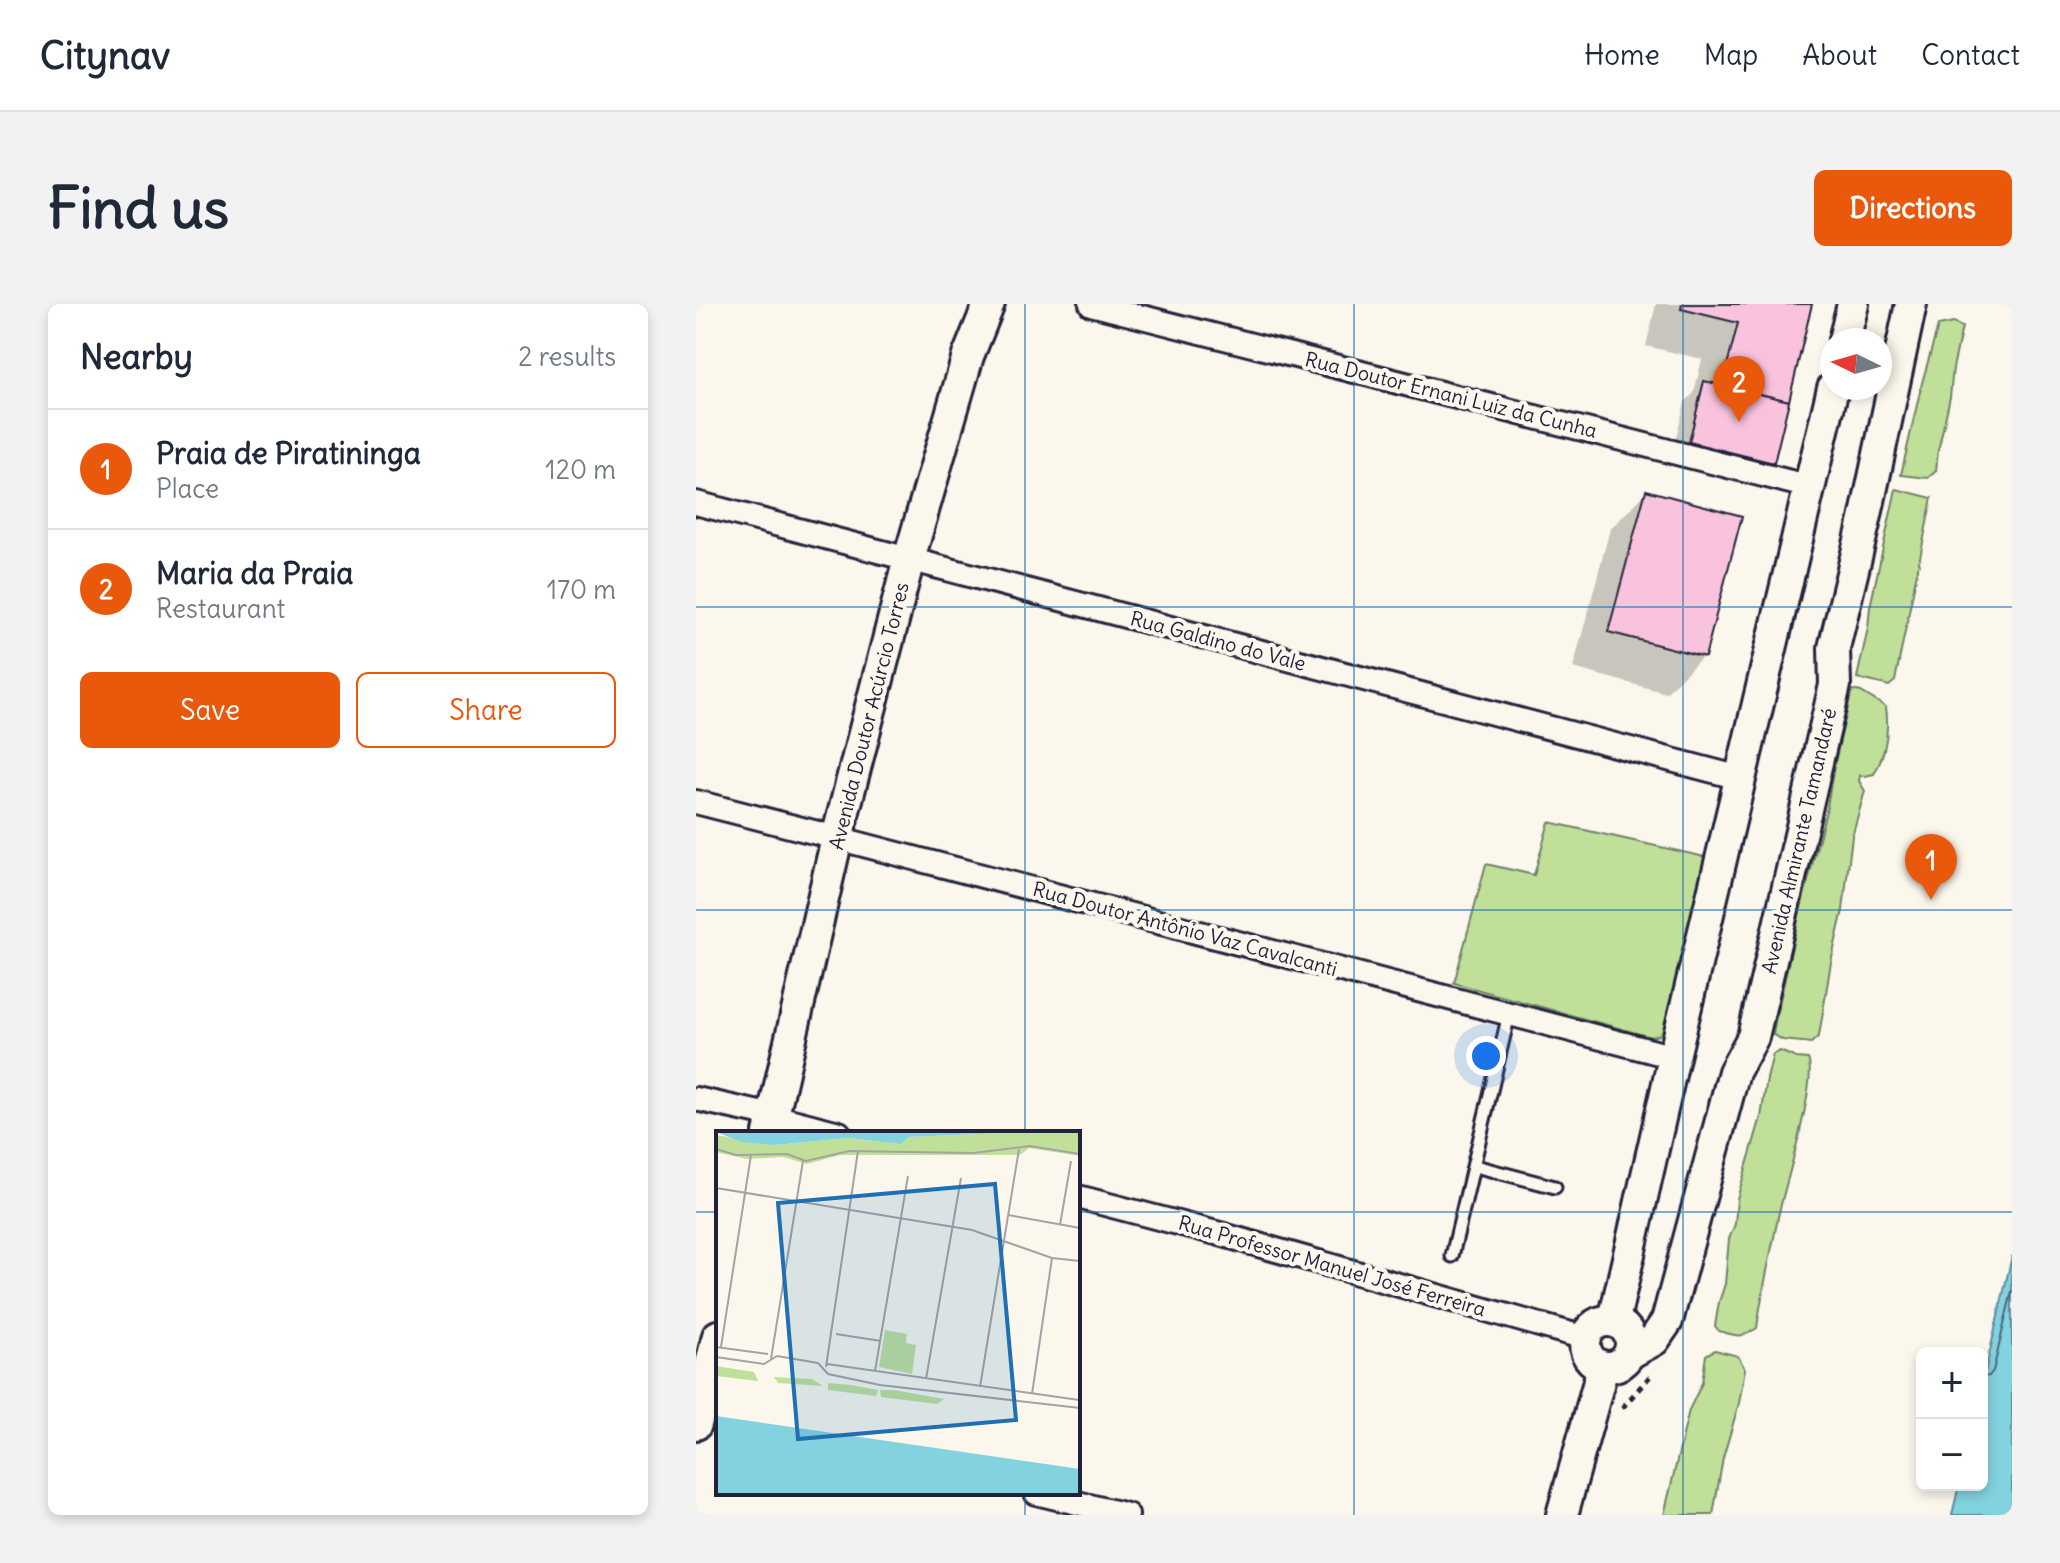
<!DOCTYPE html>
<html lang="en">
<head>
<meta charset="utf-8">
<style>
	:root { --surface:#fff; --page:#f2f2f3; --text:#1f2937; --muted:#747a83; --line:#e0e1e3; --accent:#ea580c }
	body { margin:0; font-family:Delius,sans-serif; background:var(--page); color:var(--text) }
	.controls { position:absolute; right:24px; bottom:24px; display:grid; overflow:hidden; border-radius:12px; box-shadow:0 4px 12px #0003 }
	.controls button { width:72px; height:72px; display:grid; place-items:center; padding:0; border:0; border-bottom:2px solid var(--line); background:var(--surface); color:var(--text); font:40px sans-serif }
	.compass { position:absolute; left:1124px; top:24px; width:72px; height:72px; border-radius:50%; background:var(--surface); box-shadow:0 4px 12px #0003; rotate:275deg }
	.you { position:absolute; left:790px; top:752px; width:28px; height:28px; margin:-20px; border:6px solid #fff; border-radius:50%; background:#1a73e8; box-shadow:0 0 0 12px #1a73e833 }
	.badge { display:grid; place-items:center; width:52px; height:52px; border-radius:50%; background:var(--accent); color:#fff; font-size:26px; font-weight:700 }
	.pin { position:absolute; translate:-50% -66px; filter:drop-shadow(0 2px 4px #0008) }
	.pin::after { content:''; position:absolute; top:42px; width:28px; height:24px; background:inherit; clip-path:polygon(0 0,100% 0,50% 100%) }
	.list { margin:0; padding:0; list-style:none }
	h2 { display:flex; justify-content:space-between; align-items:center; height:104px; margin:0; padding:0 32px; font-size:34px }
	h2 small { font-size:26px; font-weight:400; color:var(--muted) }
	.list li { display:grid; grid-template-columns:52px 1fr auto; gap:24px; align-items:center; box-sizing:border-box; height:120px; padding:0 32px; border-top:2px solid var(--line) }
	.list b { display:block; font-size:30px; white-space:nowrap }
	.list p { margin:0; font-size:26px; white-space:nowrap; color:var(--muted) }
	.list em { font-size:26px; font-style:normal; color:var(--muted) }
	.actions { display:flex; gap:16px; padding:24px 32px }
	.actions a { flex:1; padding:18px 0; border:2px solid var(--accent); border-radius:12px; text-align:center; font-size:28px; color:var(--accent) }
	.actions .main { background:var(--accent); color:#fff }
	.map { position:relative; flex:none; width:1316px; height:1211px; overflow:hidden; border-radius:12px }
	header { display:flex; align-items:center; gap:48px; box-sizing:border-box; height:112px; padding:0 40px; background:var(--surface); border-bottom:2px solid var(--line) }
	header strong { font-size:38px }
	nav { display:flex; gap:44px; margin-inline-start:auto; font-size:28px }
	.intro { display:flex; align-items:center; justify-content:space-between; box-sizing:border-box; height:192px; padding:0 48px }
	h1 { margin:0; font-size:56px }
	.button { padding:20px 36px; border-radius:12px; background:var(--accent); color:#fff; font-size:28px; font-weight:700 }
	main { display:flex; gap:48px; padding:0 48px }
	aside { flex:1; background:var(--surface); border-radius:12px; box-shadow:0 4px 12px #0003 }
	.map>svg:first-child { display:block }
	.green { fill:#c0e099; stroke:#71816a; stroke-width:2 }
	.water { fill:#83d2df; stroke:#5c8c9d; stroke-width:2 }
	.shadow { fill:#0003 }
	.lines { fill:none; stroke-linecap:round; stroke-linejoin:round }
	.shore { stroke:#49687d; stroke-width:2 }
	.building { fill:#f9c3dd; stroke:#22223b; stroke-width:2 }
	.lane-casing { stroke:#22223b; stroke-width:17 }
	.street-casing { stroke:#22223b; stroke-width:28 }
	.secondary-casing { stroke:#22223b; stroke-width:36 }
	.path { stroke:#22223b; stroke-width:5; stroke-dasharray:6 6; stroke-linecap:butt }
	.lane { stroke:#fbf7ec; stroke-width:11 }
	.street { stroke:#fbf7ec; stroke-width:22 }
	.secondary { stroke:#fbf7ec; stroke-width:30 }
	.grid { fill:none; stroke:#1f6fb2; stroke-width:2; stroke-opacity:0.55 }
	.labels { text-anchor:middle; stroke-width:8; stroke-linejoin:round; paint-order:stroke }
	.street-label { font-size:20px; fill:#22223b; stroke:#fbf7ec }
	.inset-road { fill:none; stroke:#a4a2a5; stroke-width:2 }
	.view { fill:#1f6fb2; fill-opacity:0.15; stroke:#1f6fb2; stroke-width:4 }
	.inset-edge { fill:none; stroke:#22223b; stroke-width:4 }
</style>
</head>
<body>
<header>
<strong>Citynav</strong>
<nav><a>Home</a><a>Map</a><a>About</a><a>Contact</a></nav>
</header>
<div class="intro"><h1>Find us</h1><a class="button">Directions</a></div>
<main>
<aside>
<h2>Nearby<small>2 results</small></h2>
<ul class="list">
<li><span class="badge">1</span><div><b>Praia de Piratininga</b><p>Place</p></div><em>120 m</em></li>
<li><span class="badge">2</span><div><b>Maria da Praia</b><p>Restaurant</p></div><em>170 m</em></li>
</ul>
<div class="actions"><a class="main">Save</a><a>Share</a></div>
</aside>
<div class="map">
<svg width="1316" height="1211" viewBox="0 0 1316 1211">
	<rect width="100%" height="100%" fill="#fbf7ec"/>
	<filter id="ink" filterUnits="userSpaceOnUse"><feTurbulence type="fractalNoise" baseFrequency=".0125" numOctaves="2"/><feDisplacementMap in="SourceGraphic" scale="16" xChannelSelector="R" yChannelSelector="G"/><feConvolveMatrix kernelMatrix="1 2 1 2 8 2 1 2 1" color-interpolation-filters="sRGB"/></filter>
	<g filter="url(#ink)">
		<g class="green">
			<polygon points="1257,19 1266,23 1257,64 1254,93 1242,147 1240,167 1232,174 1205,171 1226,79 1242,22"/>
			<polygon points="1200,185 1236,194 1199,377 1193,382 1161,374 1172,324 1174,303"/>
			<path d="M1156 386 1165 388 1190 403C1193 426 1190 450 1178 470L1168 472 1164 471 1163 477 1169 487 1156 532 1147 606 1135 658 1123 732 1115 739 1087 736 1077 731 1079 718 1103 612 1131 503 1138 462Z"/>
			<polygon points="853,518 1009,553 969,725 963,731 955,733 758,679 790,560 838,571"/>
			<path d="M1084 747 1100 754 1112 755C1122 777 1088 884 1082 913 1075 950 1066 986 1061 1024 1046 1035 1040 1032 1023 1027L1019 1022 1023 998 1029 980 1033 935 1039 920 1041 895 1065 813 1071 775 1077 750Z"/>
			<polygon points="1019,1046 1042,1052 1049,1065 1043,1099 1027,1154 1017,1211 968,1211 993,1106 1006,1079 1010,1051"/>
		</g>
		<polygon class="water" points="1316,952 1316,1211 1256,1211 1263,1181 1286,1181 1286,1081"/>
		<g class="shadow">
			<polygon points="960,0 1114,0 1076,158 1056,177 974,157 989,98 998,89 1006,55 950,42"/>
			<polygon points="950,189 1007,352 970,389 877,364 914,225"/>
		</g>
		<g class="lines">
			<polyline class="shore" points="1286,1073 1293,1072 1297,1067 1316,987"/>
		</g>
		<g class="building">
			<polygon points="986,0 1116,0 1093,97 1026,81 1042,19 985,5"/>
			<polygon points="1008,77 1093,97 1078,159 993,138"/>
			<polygon points="950,186 1046,212 1009,353 912,328"/>
		</g>
		<g class="lines">
			<defs>
				<g id="lane">
					<polyline points="779,862 859,883"/>
					<polyline points="756,952 813,710"/>
				</g>
				<g id="street">
					<polyline points="395,0 1114,183"/>
					<polyline points="0,199 1044,474"/>
					<polyline points="0,498 141,534 978,753"/>
					<polyline points="0,795 77,812 143,829"/>
					<polyline points="382,893 524,930 889,1034"/>
					<polyline points="340,1189 431,1211"/>
				</g>
				<g id="secondary">
					<polyline points="1148,36 1157,0"/>
					<polyline points="73,829 141,534 213,255 272,52 293,0"/>
					<polyline points="918,1016 978,753 1137,84"/>
					<circle cx="912" cy="1040" r="23"/>
					<polyline points="934,1049 958,1036 971,1017 1038,768 1057,733 1139,381 1138,344 1169,216 1215,0"/>
					<polyline points="0,1120 22,1032"/>
					<polyline points="866,1211 907,1063"/>
				</g>
			</defs>
			<use href="#lane" class="lane-casing"/>
			<use href="#street" class="street-casing"/>
			<use href="#secondary" class="secondary-casing"/>
			<polyline class="path" points="926,1104 956,1070"/>
			<use href="#lane" class="lane"/>
			<use href="#street" class="street"/>
			<use href="#secondary" class="secondary"/>
		</g>
	</g>
	<path class="grid" d="M329 0V829M658 0V1211M987 0V1211M0 303H1316M0 606H1316M0 908H22M382 908H1316M329 1189V1211"/>
	<g class="labels">
		<g class="street-label">
			<text transform="translate(755 91) rotate(14)" y="7">Rua Doutor Ernani Luiz da Cunha</text>
			<text transform="translate(522 337) rotate(15)" y="7">Rua Galdino do Vale</text>
			<text transform="translate(173 412) rotate(-76)" y="7">Avenida Doutor Acúrcio Torres</text>
			<text transform="translate(1103 537) rotate(-77)" y="7">Avenida Almirante Tamandaré</text>
			<text transform="translate(489 625) rotate(15)" y="7">Rua Doutor Antônio Vaz Cavalcanti</text>
			<text transform="translate(636 962) rotate(16)" y="7">Rua Professor Manuel José Ferreira</text>
		</g>
	</g>
	<g transform="translate(20 827)">
		<rect width="364" height="364" fill="#fbf7ec"/>
		<path d="M306 1H364V25L313 17 304 24H124L91 33 67 26 30 28 0 21V4L58 14 132 7 185 13 193 6ZM169 199 191 203 190 212 200 214 196 243 163 236ZM0 235 38 241 42 250 0 245ZM58 246 96 248 107 255 62 252ZM112 252 135 254 162 259 160 265 112 259ZM164 259H178L228 268 221 273 165 266Z" fill="#c0e099"/>
		<path d="M0 1H306L193 6 185 13 132 7 58 14 26 11ZM0 285 364 338V363H0Z" fill="#83d2df"/>
		<path class="inset-road" d="M0 18 20 24 71 23 90 30 133 20 257 22 314 15 364 23M0 57 256 99 336 127 364 130M292 84 364 97M344 94 355 30M120 203 165 210M0 216 52 223M5 216 35 24M61 225 102 232M0 226 48 233 61 225M55 228 87 30M102 232 112 243 164 254 364 277M111 233 363 269M110 236 142 20M159 240 192 45M210 248 245 47M264 256 303 18M316 263 336 127"/>
		<path class="view" d="M279 53 300 289 82 308 62 72Z"/>
		<rect width="364" height="364" class="inset-edge"/>
	</g>
</svg>
<div class="controls">
<button>+</button>
<button>−</button>
</div>
<svg class="compass" viewBox="-18 -18 36 36"><path d="M0-13l5 13h-10z" fill="#e53935"/><path d="M0 13l5-13h-10z" fill="#747a83"/></svg>
<div class="you"></div>
<div class="pin badge" style="left:1235px;top:596px">1</div>
<div class="pin badge" style="left:1043px;top:118px">2</div>
</div>
</main>
</body>
</html>
